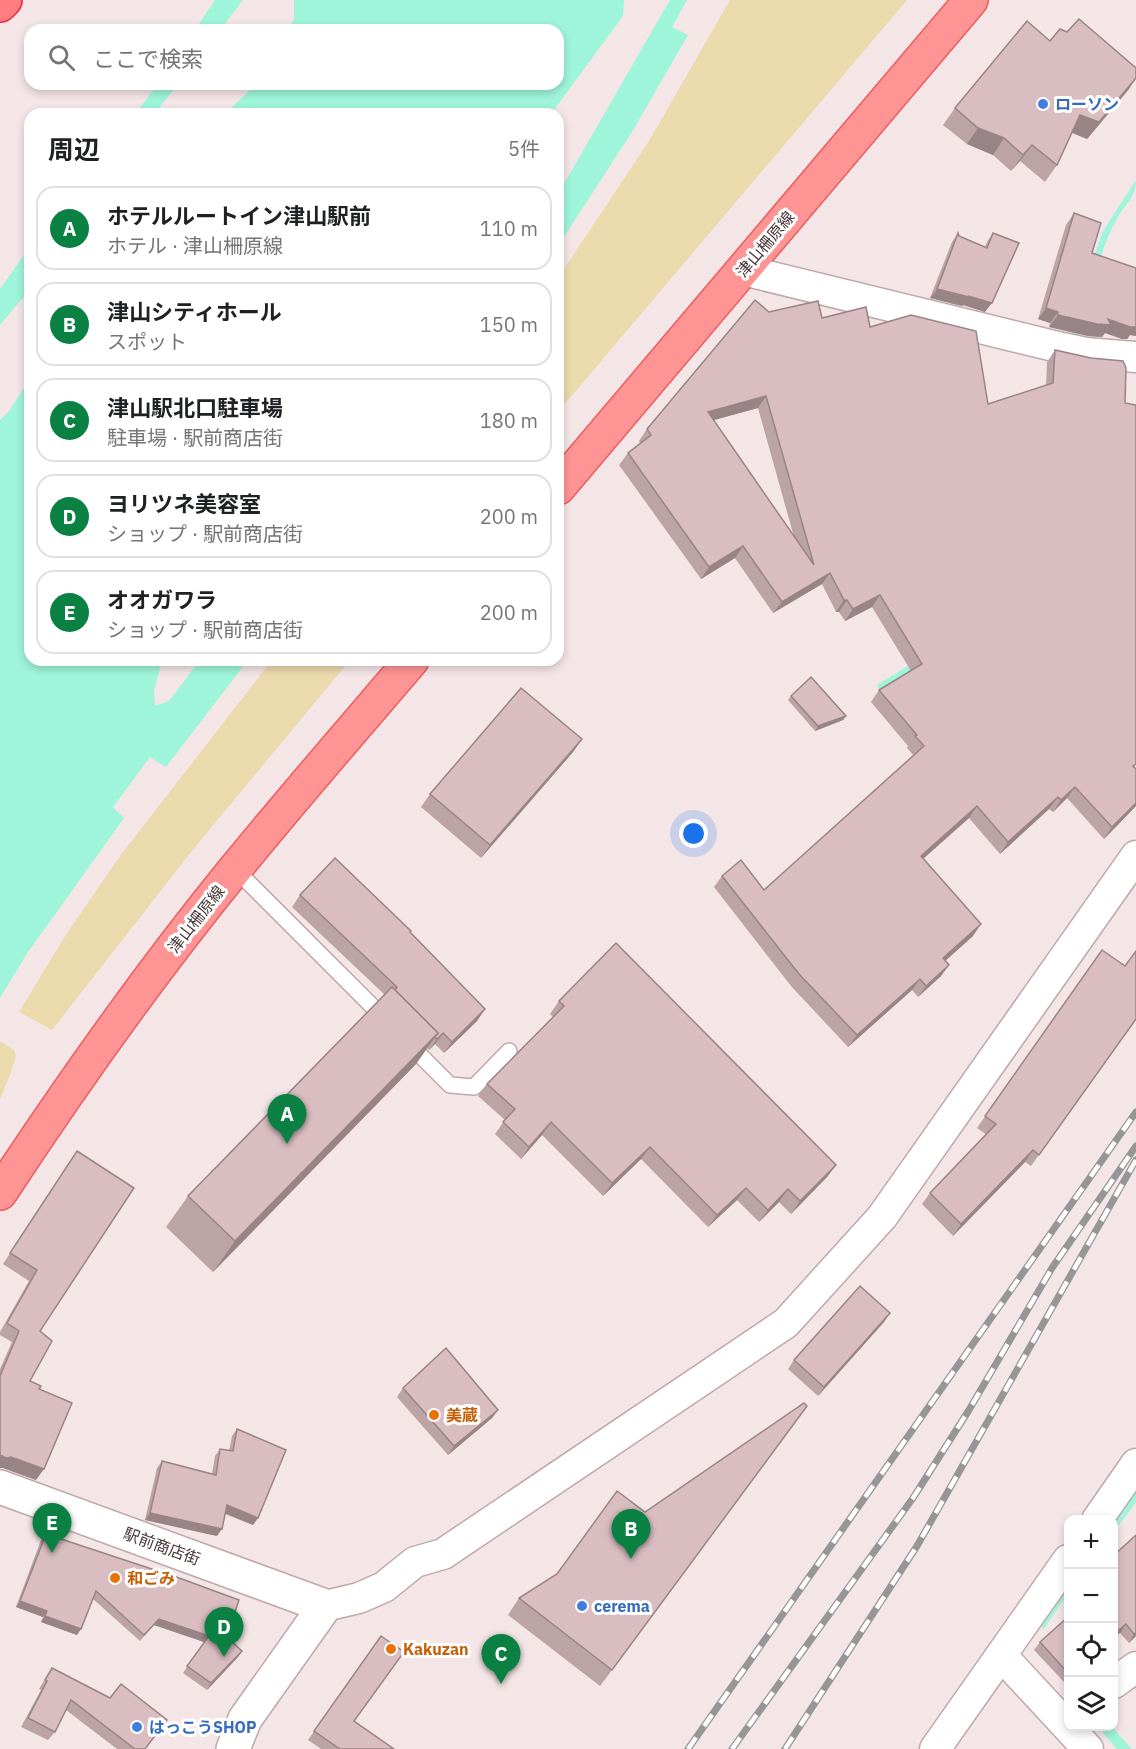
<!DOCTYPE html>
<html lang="ja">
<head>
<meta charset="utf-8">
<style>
	:root { --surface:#fff; --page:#f6f6f6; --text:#202124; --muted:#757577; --line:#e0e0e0; --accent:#0b8043 }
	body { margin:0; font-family:"IBM Plex Sans","Noto Sans JP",sans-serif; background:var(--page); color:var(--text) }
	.controls { position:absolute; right:18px; bottom:18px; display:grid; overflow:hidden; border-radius:12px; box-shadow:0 3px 9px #0003 }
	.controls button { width:54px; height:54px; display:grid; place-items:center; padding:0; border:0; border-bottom:2px solid var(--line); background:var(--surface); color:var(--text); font:30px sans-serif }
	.you { position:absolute; left:694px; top:834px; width:21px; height:21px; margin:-15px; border:4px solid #fff; border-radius:50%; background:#1a73e8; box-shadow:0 0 0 9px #1a73e833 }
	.badge { display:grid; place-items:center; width:39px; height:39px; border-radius:50%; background:var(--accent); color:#fff; font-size:20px; font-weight:700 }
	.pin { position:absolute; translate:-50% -50px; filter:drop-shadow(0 2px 3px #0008) }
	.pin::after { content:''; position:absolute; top:32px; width:21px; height:18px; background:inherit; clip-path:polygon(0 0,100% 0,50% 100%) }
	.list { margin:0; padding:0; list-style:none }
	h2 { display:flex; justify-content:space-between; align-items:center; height:78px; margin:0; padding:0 24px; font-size:26px }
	h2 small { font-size:20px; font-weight:400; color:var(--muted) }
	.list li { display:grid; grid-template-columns:39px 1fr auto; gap:18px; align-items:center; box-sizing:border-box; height:84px; margin:0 12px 12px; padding:0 12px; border:2px solid var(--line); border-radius:18px }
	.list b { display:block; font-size:22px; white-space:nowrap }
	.list p { margin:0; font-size:20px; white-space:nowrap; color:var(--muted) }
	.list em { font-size:20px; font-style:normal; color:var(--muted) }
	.icon { flex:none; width:33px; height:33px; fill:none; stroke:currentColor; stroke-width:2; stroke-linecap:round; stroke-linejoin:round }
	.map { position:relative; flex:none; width:1136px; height:1749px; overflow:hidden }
	.search { position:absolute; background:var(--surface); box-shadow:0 3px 9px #0003; left:24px; top:24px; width:540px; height:66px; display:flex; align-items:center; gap:15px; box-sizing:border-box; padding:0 21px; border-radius:18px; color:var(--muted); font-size:22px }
	.panel { position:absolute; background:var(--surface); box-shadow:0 3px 9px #0003; left:24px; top:108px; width:540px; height:558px; border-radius:18px }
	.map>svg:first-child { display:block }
	.green { fill:#ebdaac }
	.water { fill:#9ef5da }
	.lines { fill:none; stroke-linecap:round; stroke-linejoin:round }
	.service-casing { stroke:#c0a8a9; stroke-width:18 }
	.minor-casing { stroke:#c0a8a9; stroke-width:33 }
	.tertiary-casing { stroke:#c0a8a9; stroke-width:36 }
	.primary-casing { stroke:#eb5d60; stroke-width:36 }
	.trunk-casing { stroke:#e72d3d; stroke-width:36 }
	.service { stroke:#fff; stroke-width:15 }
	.minor { stroke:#fff; stroke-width:30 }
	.tertiary { stroke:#fff; stroke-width:33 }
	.primary { stroke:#ff9494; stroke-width:33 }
	.trunk { stroke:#ff7d81; stroke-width:33 }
	.rail-casing { stroke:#969696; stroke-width:7 }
	.rail { stroke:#fff; stroke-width:4.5; stroke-dasharray:14; stroke-linecap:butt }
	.wall { fill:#bba3a6; fill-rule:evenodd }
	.shaded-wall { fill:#988487 }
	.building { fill:#d9bdc1; stroke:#988487; stroke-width:1.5; fill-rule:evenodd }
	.shop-dot { fill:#3f7fe0; stroke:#fff; stroke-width:2 }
	.food-dot { fill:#e8710a; stroke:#fff; stroke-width:2 }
	.labels { text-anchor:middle; stroke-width:6; stroke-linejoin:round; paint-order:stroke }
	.shop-label { font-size:16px; font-weight:bold; fill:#366cbe; stroke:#fff; text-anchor:start }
	.street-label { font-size:16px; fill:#473537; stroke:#fff }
	.food-label { font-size:16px; font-weight:bold; fill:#c56008; stroke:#fff; text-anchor:start }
</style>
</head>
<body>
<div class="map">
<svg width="1136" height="1749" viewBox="0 0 1136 1749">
	<rect width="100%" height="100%" fill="#f4e6e6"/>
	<g class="green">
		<polygon points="730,0 907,0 558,412 558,278 649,141"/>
		<polygon points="272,660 350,660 191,852 52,1030 19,1012 67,933 120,856"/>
		<polygon points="0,1041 14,1050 16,1056 10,1075 0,1099"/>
	</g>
	<g class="water">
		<polygon points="215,0 243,0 220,30 195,30"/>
		<polygon points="294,0 624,0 623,16 551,114 225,114 256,84 558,84 558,30 289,30 294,18"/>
		<polygon points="670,0 687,0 672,27 688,35 632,132 558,246 558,194"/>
		<polygon points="158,84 178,84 154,114 135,114"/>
		<path d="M1136 180C1136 198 1126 202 1118 217 1099 249 1089 302 1079 338L1072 335 1090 267 1103 231Z"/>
		<polygon points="30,247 30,289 0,325 0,289"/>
		<polygon points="30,378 30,660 162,660 154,691 155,706 169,701 200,660 248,660 166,767 150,757 113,807 124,818 28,952 0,998 0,420 9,411"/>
		<polygon points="978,623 981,630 880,690 877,685"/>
		<polygon points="1136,1485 1136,1502 1114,1532 1114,1520"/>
		<polygon points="1068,1581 1068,1593 1044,1629 1038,1624"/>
		<polygon points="1108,1727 1112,1727 1132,1749 1117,1749 1102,1732"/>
	</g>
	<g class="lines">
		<defs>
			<g id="service">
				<polyline points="235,869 386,1020"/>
				<polyline points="407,1042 450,1085 474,1087 509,1051"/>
			</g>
			<g id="minor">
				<polyline points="743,270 1062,348 1086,353 1136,357"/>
				<polyline points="1097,1520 1136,1464"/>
				<polyline points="325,1606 359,1598 384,1587 415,1562 443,1554 786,1323 882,1217 1136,856"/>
				<polyline points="1001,1655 1088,1749"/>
				<polyline points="1114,1683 1136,1667"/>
				<polyline points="935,1749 1068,1560"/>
			</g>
			<polyline id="tertiary" points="0,1487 325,1606 245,1719 233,1749"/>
			<g id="primary">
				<polyline points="558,488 971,0"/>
				<path d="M0 1193C73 1082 151 972 235 869 293 798 353 729 412 660"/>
			</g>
			<polyline id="trunk" points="0,5 5,0"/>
		</defs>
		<use href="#service" class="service-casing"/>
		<use href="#minor" class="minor-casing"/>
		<use href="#tertiary" class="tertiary-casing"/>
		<use href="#primary" class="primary-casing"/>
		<use href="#trunk" class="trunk-casing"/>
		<use href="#service" class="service"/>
		<use href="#minor" class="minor"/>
		<use href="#tertiary" class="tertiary"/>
		<use href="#primary" class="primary"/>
		<use href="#trunk" class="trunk"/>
		<defs>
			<g id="rail">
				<polyline points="688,1749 1136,1112"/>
				<polyline points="732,1749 913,1498 969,1410 1052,1268 1136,1146"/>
				<polyline points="785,1749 917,1546 1136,1160"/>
			</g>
		</defs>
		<use href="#rail" class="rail-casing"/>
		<use href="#rail" class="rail"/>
	</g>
	<g class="wall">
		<polygon points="1050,41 1129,89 1087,139 1072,133 1057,165 1045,182 1020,161 1011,171 993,155 967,144 943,125 955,108"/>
		<polygon points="1074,213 1092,253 1136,268 1136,336 1130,335 1127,339 1122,339 1105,333 1102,337 1088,336 1049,327 1050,323 1038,319 1066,225"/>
		<polygon points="958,233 959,236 985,247 987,242 993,233 985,312 963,305 962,306 930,298 952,242"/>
		<path d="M769 312 822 318 870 327 988 404 1046 386 1047 362 1055 350 1125 403 1136 806 1104 839 1067 798 1053 812 1049 809 1000 854 969 818 923 858 973 936 945 961 949 965 941 976 918 997 912 990 848 1047 791 986 714 887 722 876 764 890 914 756 907 748 908 746 871 702 879 690 911 671 872 607 845 621 839 612H836L822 584 773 613 735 558 701 579 619 465 628 453 640 443 639 441 647 429ZM758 408 794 537 713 420Z"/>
		<polygon points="791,696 846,716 843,720 815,731 788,700"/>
		<polygon points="582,739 573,752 481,858 421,807 430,794"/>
		<polygon points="300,895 410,932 485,1009 477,1021 444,1053 435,1044 429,1050 427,1048 416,1064 213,1272 166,1227 188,1196 385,995 292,907"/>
		<polygon points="1102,950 1136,1019 1031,1166 1025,1162 953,1236 922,1204 930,1193 987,1135 977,1128"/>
		<polygon points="559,1001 836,1165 827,1177 791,1214 779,1202 759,1222 737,1200 708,1227 641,1159 603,1196 542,1135 521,1159 495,1134 505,1120 478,1096 487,1084 553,1017 550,1014"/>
		<polygon points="70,1162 40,1331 30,1381 39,1389 36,1480 3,1468 0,1468 0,1369 12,1342 0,1335 0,1332 29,1281 3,1264"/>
		<polygon points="890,1313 884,1322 818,1396 788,1369 794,1360"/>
		<polygon points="403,1388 498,1410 492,1418 448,1455 397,1397"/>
		<polygon points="795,1422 600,1686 508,1615 519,1598 557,1574 645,1512"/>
		<polygon points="237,1429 258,1518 253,1525 225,1514 217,1536 145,1520 157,1468 162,1461 212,1474 215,1456 220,1449 229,1451 232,1436"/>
		<polygon points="46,1534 227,1637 242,1651 238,1657 207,1690 183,1673 204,1642 154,1625 140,1641 93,1599 77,1635 41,1622 43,1617 16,1607 41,1540"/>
		<polygon points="1113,1556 1136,1636 1129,1643 1120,1633"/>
		<polygon points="1068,1617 1068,1678 1064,1682 1034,1650 1040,1642"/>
		<polygon points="381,1636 354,1721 394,1749 321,1749 308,1740"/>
		<polygon points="52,1668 110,1698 167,1720 145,1749 117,1749 66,1710 55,1732 48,1740 21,1727 41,1690 39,1689"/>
	</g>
	<g class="shaded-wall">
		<polygon points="1136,78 1129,89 1087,139 1068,131 1080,115"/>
		<polygon points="978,128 1004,138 993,155 967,144"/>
		<polygon points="1032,145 1020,161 1011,171 1023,155"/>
		<polygon points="937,289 968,296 992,303 985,312 963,305 962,306 930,298"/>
		<polygon points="1046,308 1058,312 1050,323 1038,319"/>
		<polygon points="1058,315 1108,319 1136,325 1136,336 1130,335 1127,339 1122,339 1105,333 1102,337 1088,336 1049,327"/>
		<polygon points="766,396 758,408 700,424 708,412"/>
		<polygon points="743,546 735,558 701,579 709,567"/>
		<polygon points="830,573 822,584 773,613 782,602"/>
		<polygon points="880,595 872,607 845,621 853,609"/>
		<polygon points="844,600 847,600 839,612 836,612"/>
		<polygon points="846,716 843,720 815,731 818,726"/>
		<polygon points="582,739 573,752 481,858 490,845"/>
		<polygon points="1075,787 1067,798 1053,812 1061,800"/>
		<polygon points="1058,797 1049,809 1000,854 1008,842"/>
		<polygon points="1136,803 1136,806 1104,839 1112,827"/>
		<polygon points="977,806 969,818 913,868 921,856"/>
		<polygon points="981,924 973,936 935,970 943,958"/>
		<polygon points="949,965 941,976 918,997 926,986"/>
		<polygon points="920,979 912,990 848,1047 857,1035"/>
		<polygon points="485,1009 477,1021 444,1053 452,1042"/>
		<polygon points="438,1033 416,1064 213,1272 235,1241"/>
		<polygon points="443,1033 435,1044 429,1050 437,1039"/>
		<polygon points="551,1122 542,1135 521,1159 529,1147"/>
		<polygon points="650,1147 641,1159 603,1196 612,1183"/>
		<polygon points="1033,1150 1025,1162 953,1236 961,1224"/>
		<polygon points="836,1165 827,1177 791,1214 800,1201"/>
		<polygon points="746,1188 737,1200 708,1227 717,1215"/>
		<polygon points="788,1189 779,1202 759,1222 768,1210"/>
		<polygon points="890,1313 884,1322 818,1396 824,1387"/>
		<polygon points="807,1406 795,1422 600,1686 612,1670"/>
		<polygon points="498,1410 492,1418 448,1455 454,1446"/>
		<polygon points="0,1455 11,1457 44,1469 36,1480 3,1468 0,1468"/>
		<polygon points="227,1505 258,1518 253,1525 222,1512"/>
		<polygon points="150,1513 222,1529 217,1536 145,1520"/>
		<polygon points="20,1601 47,1611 43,1617 16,1607"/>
		<polygon points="45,1616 81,1629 77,1635 41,1622"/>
		<polygon points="159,1619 209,1636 204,1642 154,1625 140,1641"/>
		<polygon points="1126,1624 1120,1633 1113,1638 1113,1635"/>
		<polygon points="1136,1633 1136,1636 1129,1643 1134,1634"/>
		<polygon points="242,1651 238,1657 207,1690 211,1683"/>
	</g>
	<g class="building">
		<polygon points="1079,19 1136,68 1136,78 1099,122 1080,115 1057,165 1032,145 1023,155 1004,138 978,128 955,108 1027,21 1050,41 1060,29 1067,32"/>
		<polygon points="1074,213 1101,223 1092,253 1136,268 1136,327 1130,327 1108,319 1111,325 1097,324 1058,315 1058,312 1046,308"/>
		<polygon points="958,233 959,236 987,248 993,233 1019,243 992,303 968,296 969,297 937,289"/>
		<path d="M755 300 769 312 818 301 822 318 866 307 870 327 911 315 976 331 988 404 1053 383 1055 350 1091 358 1123 361 1126 368 1125 403 1136 405V764L1133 766 1136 769V803L1112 827 1075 787 1061 800 1058 797 1008 842 977 806 921 856 981 924 943 958 949 965 926 986 920 979 857 1035 799 974 722 876 741 860 764 890 924 746 915 736 917 735 879 690 922 664 880 595 853 609 847 600H844L830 573 782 602 743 546 709 567 628 453 651 435 647 429ZM766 396 814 565 708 412Z"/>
		<polygon points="811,677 846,716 818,726 791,696"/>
		<polygon points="521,688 582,739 490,845 430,794"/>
		<polygon points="335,858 411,931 410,932 485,1009 452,1042 443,1033 437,1039 435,1037 438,1033 395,990 397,987 300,895"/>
		<polygon points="616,943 836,1165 800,1201 788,1189 768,1210 746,1188 717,1215 650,1147 612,1183 551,1122 529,1147 503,1122 515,1109 487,1084 564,1006 559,1001"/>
		<polygon points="1102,950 1125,966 1136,951 1136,1019 1039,1155 1033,1150 961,1224 930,1193 996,1124 985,1116"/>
		<polygon points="392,987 438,1033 235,1241 188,1196"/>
		<polygon points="77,1151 134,1188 40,1331 52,1341 30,1381 41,1386 39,1389 72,1403 44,1469 11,1457 6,1458 0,1455 0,1376 19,1331 7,1323 37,1270 10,1253"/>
		<polygon points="860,1286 890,1313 824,1387 794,1360"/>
		<polygon points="446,1348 498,1410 454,1446 403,1388"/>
		<polygon points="804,1403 807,1406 612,1670 519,1598 557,1574 617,1491 645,1512"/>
		<polygon points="237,1429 286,1450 258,1518 227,1505 222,1529 150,1513 162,1461 216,1475 220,1449 233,1451"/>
		<polygon points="46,1534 182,1579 239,1600 227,1637 242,1651 211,1683 187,1666 209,1636 159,1619 144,1635 96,1591 81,1629 45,1616 47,1611 20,1601"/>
		<polygon points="1136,1535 1136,1633 1134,1634 1126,1624 1113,1635 1113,1556"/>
		<polygon points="1068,1617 1068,1673 1040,1642"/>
		<polygon points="381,1636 404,1652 354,1721 394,1749 340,1749 314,1731"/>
		<polygon points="52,1668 110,1698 121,1684 167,1720 145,1749 135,1749 71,1700 55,1732 28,1718 47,1681 45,1680"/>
	</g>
	<g class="shop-dot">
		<circle cx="1043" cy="104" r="6"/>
		<circle cx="582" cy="1606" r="6"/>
		<circle cx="137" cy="1727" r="6"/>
	</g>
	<g class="food-dot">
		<circle cx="434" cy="1415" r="6"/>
		<circle cx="115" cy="1578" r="6"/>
		<circle cx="391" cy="1649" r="6"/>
	</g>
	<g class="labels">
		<g class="shop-label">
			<text x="1055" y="110">ローソン</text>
			<text x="594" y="1612">cerema</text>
			<text x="149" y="1733">はっこうSHOP</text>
		</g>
		<g class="street-label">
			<text transform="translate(765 244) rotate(-50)" y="6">津山柵原線</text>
			<text transform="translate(196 919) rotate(-52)" y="6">津山柵原線</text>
			<text transform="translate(162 1546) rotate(20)" y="6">駅前商店街</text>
		</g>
		<g class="food-label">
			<text x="446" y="1421">美蔵</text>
			<text x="127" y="1584">和ごみ</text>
			<text x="403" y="1655">Kakuzan</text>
		</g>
	</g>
</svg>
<div class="controls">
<button>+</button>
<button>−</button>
<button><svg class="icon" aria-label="locate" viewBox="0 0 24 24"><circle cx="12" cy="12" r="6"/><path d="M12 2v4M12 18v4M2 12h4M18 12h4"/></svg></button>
<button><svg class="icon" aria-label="layers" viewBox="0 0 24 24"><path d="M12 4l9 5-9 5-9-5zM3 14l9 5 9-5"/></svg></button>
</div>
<div class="you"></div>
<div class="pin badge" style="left:287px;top:1144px">A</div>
<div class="pin badge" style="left:631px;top:1559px">B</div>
<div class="pin badge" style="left:501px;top:1684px">C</div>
<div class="pin badge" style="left:224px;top:1657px">D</div>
<div class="pin badge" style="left:52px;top:1553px">E</div>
<div class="search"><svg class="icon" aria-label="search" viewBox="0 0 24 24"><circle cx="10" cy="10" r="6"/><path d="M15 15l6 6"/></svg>ここで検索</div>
<section class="panel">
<h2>周辺<small>5件</small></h2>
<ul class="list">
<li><span class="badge">A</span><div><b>ホテルルートイン津山駅前</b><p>ホテル · 津山柵原線</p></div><em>110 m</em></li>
<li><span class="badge">B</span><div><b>津山シティホール</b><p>スポット</p></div><em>150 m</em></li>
<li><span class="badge">C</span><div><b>津山駅北口駐車場</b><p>駐車場 · 駅前商店街</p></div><em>180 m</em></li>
<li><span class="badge">D</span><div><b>ヨリツネ美容室</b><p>ショップ · 駅前商店街</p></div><em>200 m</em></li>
<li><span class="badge">E</span><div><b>オオガワラ</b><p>ショップ · 駅前商店街</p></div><em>200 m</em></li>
</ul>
</section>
</div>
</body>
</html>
